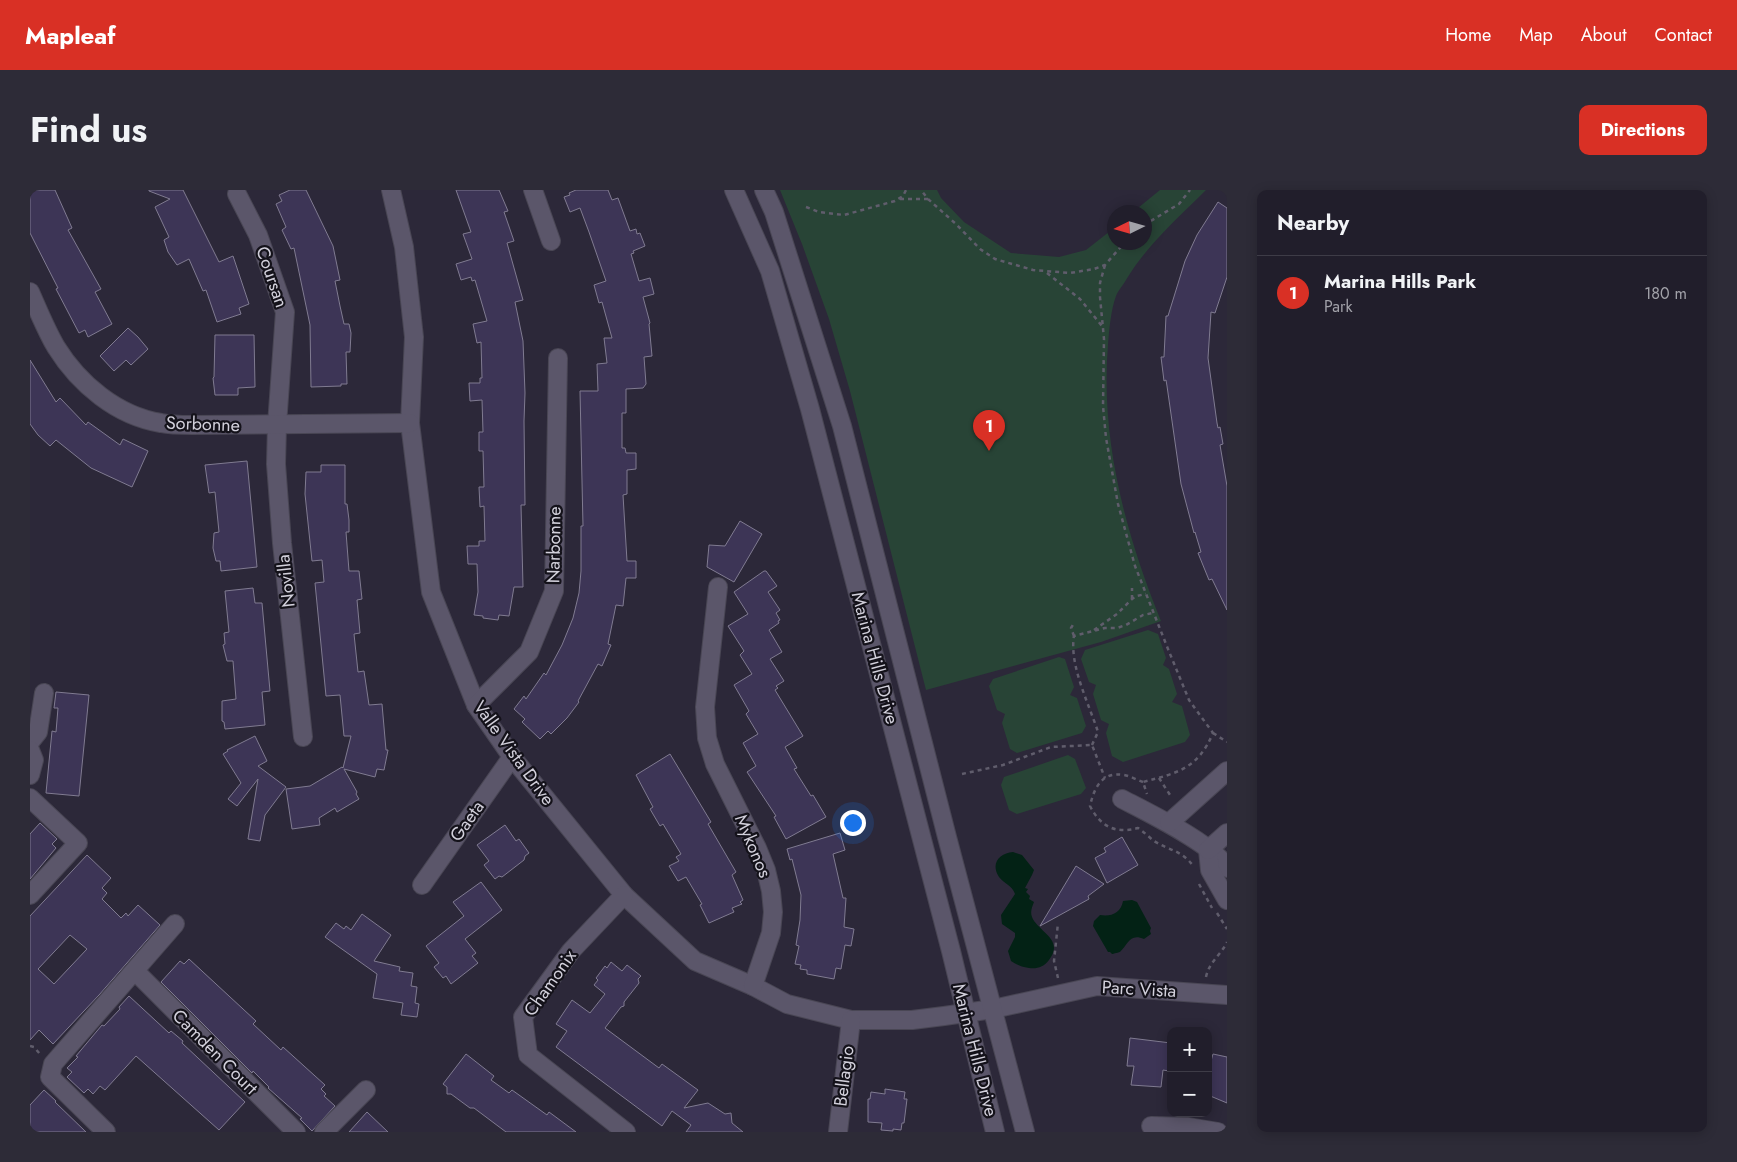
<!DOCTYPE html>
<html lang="en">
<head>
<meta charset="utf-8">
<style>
	:root { --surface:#211e2b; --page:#2d2b37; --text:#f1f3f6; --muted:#a2a2a9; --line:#3e3c47; --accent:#d93025 }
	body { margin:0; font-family:Jost,sans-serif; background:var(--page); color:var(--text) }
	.controls { position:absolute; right:15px; bottom:15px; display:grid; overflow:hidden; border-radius:10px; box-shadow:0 2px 12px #0003 }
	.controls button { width:45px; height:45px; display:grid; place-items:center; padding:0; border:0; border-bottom:1px solid var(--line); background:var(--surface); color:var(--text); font:25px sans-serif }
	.compass { position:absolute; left:1077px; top:15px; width:45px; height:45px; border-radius:50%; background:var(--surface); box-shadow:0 2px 12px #0003; rotate:265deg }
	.you { position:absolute; left:822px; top:632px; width:18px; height:18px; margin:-12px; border:4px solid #fff; border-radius:50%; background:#1a73e8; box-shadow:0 0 0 8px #1a73e833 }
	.badge { display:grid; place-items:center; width:32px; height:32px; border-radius:50%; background:var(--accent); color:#fff; font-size:16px; font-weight:700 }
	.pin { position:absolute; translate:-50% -41px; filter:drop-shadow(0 1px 2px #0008) }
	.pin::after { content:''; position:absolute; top:26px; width:18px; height:15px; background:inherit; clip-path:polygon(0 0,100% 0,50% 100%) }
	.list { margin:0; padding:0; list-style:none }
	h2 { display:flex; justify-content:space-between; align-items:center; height:65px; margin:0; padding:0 20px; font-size:21px }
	h2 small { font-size:16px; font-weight:400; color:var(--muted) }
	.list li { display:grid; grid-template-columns:32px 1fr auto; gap:15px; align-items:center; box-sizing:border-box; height:75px; padding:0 20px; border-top:1px solid var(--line) }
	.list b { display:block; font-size:19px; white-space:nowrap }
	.list p { margin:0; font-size:16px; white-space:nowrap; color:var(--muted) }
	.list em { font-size:16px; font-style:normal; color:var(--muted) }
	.map { position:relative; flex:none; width:1197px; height:942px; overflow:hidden; border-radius:10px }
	header { display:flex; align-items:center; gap:30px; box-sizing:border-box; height:70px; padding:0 25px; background:var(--accent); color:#fff }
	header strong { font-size:24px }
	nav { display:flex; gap:28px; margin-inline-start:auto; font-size:18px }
	.intro { display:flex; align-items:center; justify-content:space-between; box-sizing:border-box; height:120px; padding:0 30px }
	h1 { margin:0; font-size:35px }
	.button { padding:12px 22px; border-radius:10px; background:var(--accent); color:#fff; font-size:18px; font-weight:700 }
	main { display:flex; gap:30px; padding:0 30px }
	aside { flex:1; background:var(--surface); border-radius:10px; box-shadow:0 2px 12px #0003 }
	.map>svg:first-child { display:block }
	.green { fill:#284436 }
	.water { fill:#032215 }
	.building { fill:#3d3556; stroke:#807b91; fill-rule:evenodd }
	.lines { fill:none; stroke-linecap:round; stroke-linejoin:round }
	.minor-casing { stroke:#494654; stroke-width:20 }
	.path { stroke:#605d6c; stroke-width:2.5; stroke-dasharray:4 4; stroke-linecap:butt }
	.minor { stroke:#5b566a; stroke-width:18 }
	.labels { text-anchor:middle; stroke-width:4.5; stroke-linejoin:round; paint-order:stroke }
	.street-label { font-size:18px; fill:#d2d0db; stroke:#14121a }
</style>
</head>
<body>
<header>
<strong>Mapleaf</strong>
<nav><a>Home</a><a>Map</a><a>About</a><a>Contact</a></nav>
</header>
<div class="intro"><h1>Find us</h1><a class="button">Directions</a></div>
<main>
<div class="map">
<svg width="1197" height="942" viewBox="0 0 1197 942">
	<rect width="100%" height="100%" fill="#2c2839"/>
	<g class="green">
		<path d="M750 0H907L911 8 934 32 981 63 1029 67 1056 60 1084 38V52H1114V22H1103L1130 0H1176C1147 29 1117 55 1096 90 1093 95 1088 101 1086 106 1081 119 1079 141 1078 155 1070 250 1096 345 1131 431L1071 452 896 500 820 201 799 129 772 54Z"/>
		<polygon points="1118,440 1128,444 1136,468 1133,475 1139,479 1147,504 1142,512 1152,516 1160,545 1155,552 1093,572 1082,566 1076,543 1079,534 1071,530 1063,504 1066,495 1059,492 1051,469 1055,460"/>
		<polygon points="1029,467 1035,469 1044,497 1040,505 1047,508 1056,536 1052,543 987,563 980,559 972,533 975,524 967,520 959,496 963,489"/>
		<polygon points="1038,565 1045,569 1056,598 1051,604 987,624 979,620 971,595 974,587"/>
	</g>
	<g class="water">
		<path d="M983 662 992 665 1004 680 1002 685 995 698 998 699 996 702 1000 706 999 709 1004 712C1002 717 1000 722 1002 727 1008 742 1035 749 1019 770 1014 777 1007 779 999 778 991 777 987 775 981 771L978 761 985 747V743L972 734 971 725 985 704C982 695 974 694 969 687 960 673 970 663 983 662Z"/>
		<path d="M1102 710 1107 712 1121 738 1120 741 1121 744 1114 749C1099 743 1098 755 1090 762 1090 762 1083 764 1082 764L1080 762H1078L1063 736 1064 731 1070 725C1081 727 1091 723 1093 711Z"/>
	</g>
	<g class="building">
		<polygon points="0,0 25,0 42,38 38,40 71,99 65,102 82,134 58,147 55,140 49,143 26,99 28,98 0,43"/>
		<polygon points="119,0 153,0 189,72 203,66 219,114 209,118 211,124 187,132 176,100 173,101 159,69 147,75 138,62 134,50 139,47 125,17 140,9 119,1"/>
		<polygon points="260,0 276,0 303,56 310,90 305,91 310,116 314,134 319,134 321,143 320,162 316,162 317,194 311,194 311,196 281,197 280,135 264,58 261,59 252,40 256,37 246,14 252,11 249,5"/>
		<polygon points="426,0 469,0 478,21 474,22 484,51 477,53 493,110 485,112 493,151 495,203 494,231 495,315 491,315 493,397 484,397 479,426 469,425 468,430 453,428 453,426 444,425 448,402 447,374 438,374 437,356 449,356 449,351 455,351 454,316 450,317 449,297 454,297 453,261 449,261 449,242 453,242 452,210 440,211 439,193 450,193 450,188 452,188 451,152 447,153 443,134 457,131 445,90 442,91 441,87 431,90 426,74 442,69 433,44 441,42"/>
		<polygon points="546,0 578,0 582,10 588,8 600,41 606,39 607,44 610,43 615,56 603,61 604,63 601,64 609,91 620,88 624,104 613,107 620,133 619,134 622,166 614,167 616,194 613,198 596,199 596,223 592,223 592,258 595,258 596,263 606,263 606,279 597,280 597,304 593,305 597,371 606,371 606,388 596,388 593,416 586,415 578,454 581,455 572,476 568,474 548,511 549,512 537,528 521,544 518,541 510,549 492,532 495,529 484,519 494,506 496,509 514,483 516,485 532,455 543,428 549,403 551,381 551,336 553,336 550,201 568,201 567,174 577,173 574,148 582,148 572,112 569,113 564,95 576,91 559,42 550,18 540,22 534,7 540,5 539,3"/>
		<polygon points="1188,12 1197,18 1197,87 1185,123 1181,122 1178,168 1187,233 1188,238 1190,237 1193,254 1190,255 1197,296 1197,420 1182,389 1179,390 1168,363 1171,362 1165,342 1164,343 1151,294 1137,196 1136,190 1134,191 1131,167 1134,167 1136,126 1138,126 1155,71 1167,45"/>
		<polygon points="98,138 108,147 118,159 101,175 96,170 84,181 70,166"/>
		<polygon points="185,145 224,145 225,197 208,198 208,205 185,205 183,188 184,187"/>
		<polygon points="0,170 26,212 30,208 56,235 58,232 90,255 93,249 118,261 102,297 61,278 26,250 20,256 8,245 0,234"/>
		<polygon points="217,271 227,377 191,381 190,371 186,371 183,358 184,343 189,342 185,302 179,303 175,275"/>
		<polygon points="291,275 315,275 315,314 317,314 319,330 319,342 316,342 319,381 329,381 332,409 327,410 330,443 324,444 328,482 334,481 339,515 352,514 356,560 358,560 354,580 347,579 345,587 314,579 327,602 326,604 329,609 307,622 305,618 289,628 290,635 262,639 256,599 280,596 312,577 313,578 321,546 314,546 310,505 296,506 285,393 294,392 292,370 282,371 275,304 276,282 291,282"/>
		<polygon points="710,331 732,344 704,392 677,377 679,355 695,356"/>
		<polygon points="734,381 736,381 747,396 738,402 750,420 746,423 750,430 748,431 749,433 739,440 752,462 740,469 754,491 746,496 748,498 745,500 773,546 755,557 767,578 764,579 781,606 783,605 796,627 756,649 744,627 746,626 717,582 726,576 713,553 728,544 716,524 719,521 704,495 722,484 710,465 714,461 698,436 718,424 704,402"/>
		<polygon points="223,398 225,413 232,413 240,501 232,502 235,535 195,539 194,532 192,531 192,511 206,509 203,471 197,471 193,455 195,454 194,443 199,442 195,401"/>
		<polygon points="26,502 59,505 49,606 16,603 22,541 26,542 28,518 24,518"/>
		<polygon points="225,546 237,571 228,576 256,597 235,625 230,651 218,649 228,589 207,616 198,609 211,593 193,564 198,561 197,560"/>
		<polygon points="640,564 681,632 678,634 706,682 702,685 713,710 710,712 712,714 702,718 704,722 679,733 670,715 672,714 656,687 648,691 639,676 649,671 646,667 651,664 633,634 630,636 620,619 623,617 606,585"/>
		<polygon points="10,633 27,649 22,654 26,658 0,689 0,644"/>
		<polygon points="475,635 486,651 489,649 499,663 495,666 494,670 472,687 469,686 465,689 454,675 459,671 447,655"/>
		<polygon points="810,643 815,660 803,664 813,708 816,708 814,737 824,739 821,756 815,755 811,779 806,778 804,789 777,784 777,780 770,779 771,775 765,774 769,756 766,755 770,730 771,705 762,669 760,670 757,659"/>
		<polygon points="1092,647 1108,675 1077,693 1065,668 1076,662 1074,658"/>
		<path d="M57 665 81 688 72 698 77 703 72 709 91 728 96 723 98 726 108 715 130 735 69 805 23 854 9 840 0 850V726ZM40 745 57 759 24 794 8 779Z"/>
		<polygon points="1046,676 1074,694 1058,706 1059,709 1010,736"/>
		<polygon points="451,692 472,720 435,749 446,763 442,766 448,773 421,794 416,786 413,788 404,777 409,773 396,756 434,726 423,712"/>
		<polygon points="332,724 361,745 344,771 370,777 369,781 383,783 381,796 387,797 385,813 389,814 387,827 371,825 373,813 343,808 347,784 295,747 306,733 314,739 316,736 321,740"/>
		<polygon points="159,769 226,831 223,834 251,860 253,857 295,895 291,899 296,904 294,906 305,916 282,941 270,929 272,928 238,898 239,897 223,881 222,883 131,792 150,771 154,774"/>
		<polygon points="581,772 592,781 597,775 611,786 608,789 609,793 594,812 594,816 591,817 575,838 629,878 632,874 668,900 654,918 678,913 695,924 701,923 702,933 713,942 656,942 661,935 642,921 632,936 526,857 537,841 526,834 542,810 560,823 575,804 564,795 568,790 566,788 575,776 577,778"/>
		<polygon points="99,806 139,843 141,841 153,851 152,853 215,912 189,940 106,866 75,900 70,896 63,904 58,899 54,903 37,887 42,882 37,878 48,867 46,866 72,835 74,836 90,819 89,817"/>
		<polygon points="1100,848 1141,853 1139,881 1133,880 1131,897 1101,895 1104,876 1097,876"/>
		<polygon points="436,864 464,886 461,890 479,903 482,900 517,925 519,922 546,942 476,942 444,918 440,918 421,904 417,904 417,897 413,894"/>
		<polygon points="1183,864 1197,867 1197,913 1178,905 1178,870 1181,871"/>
		<polygon points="855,899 875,902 874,909 877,909 874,933 872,933 871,940 863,939 863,941 851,940 852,933 838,932 838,909 840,909 841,902 855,904"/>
		<polygon points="14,900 26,911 25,912 56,942 0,942 0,915"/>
		<polygon points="337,922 358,942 319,942"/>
	</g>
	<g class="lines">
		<defs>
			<g id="minor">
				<polyline points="361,0 374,57 384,147 380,233 401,402 446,515 482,567 594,705 665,771 723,796 757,814 821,830 882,830 914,826 963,819 1067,796 1197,805"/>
				<polyline points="503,0 521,51"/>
				<polyline points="704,0 740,81 780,219 921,761 965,942"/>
				<polyline points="734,0 744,22 812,236 917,647 995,942"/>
				<polyline points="207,4 228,45 255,122 247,235 246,274 252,353 273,547"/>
				<path d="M0 102C8 120 16 140 26 157 49 194 87 226 131 233 141 235 152 235 162 235L380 233"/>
				<polyline points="688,397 675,517 677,548 685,574 727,658 736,680 741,701 743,722 741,743 723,796"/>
				<polyline points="446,515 499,462 524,401 528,168"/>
				<polyline points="0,552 8,542 14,503"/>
				<polyline points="0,560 4,570 0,585"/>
				<polyline points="0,608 48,653 0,705"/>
				<path d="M1092 609C1117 622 1185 655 1197 678"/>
				<polyline points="1139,633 1197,581"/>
				<polyline points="1178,660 1180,680 1197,710"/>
				<polyline points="1178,660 1197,643"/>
				<polyline points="392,695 482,567"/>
				<polyline points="594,705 541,761 493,827 498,865 596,942"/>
				<polyline points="105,781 266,942"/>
				<polyline points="1121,936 1158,937 1188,942"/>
				<polyline points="76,942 20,887 23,874 145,734"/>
				<polyline points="294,942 336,900"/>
				<polyline points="808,942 821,830"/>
			</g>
		</defs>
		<use href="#minor" class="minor-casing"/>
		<g class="path">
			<polyline points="870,9 898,9 891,0"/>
			<polyline points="898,9 926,34 950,59 965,69 1003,80 1040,83 1064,79 1075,75 1095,52"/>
			<polyline points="776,17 789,22 814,25 865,11 873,6 876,0"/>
			<polyline points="1114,35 1149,14 1160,0"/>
			<path d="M1075 75 1070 93V107L1074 149 1073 216 1076 248 1088 314 1105 376 1138 459 1159 510 1183 543C1168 579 1147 583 1113 592L1117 604"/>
			<polyline points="1017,83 1050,109 1072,136"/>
			<polyline points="1102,409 1102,398"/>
			<polyline points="1064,440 1087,424 1101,410 1106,406 1116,404"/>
			<polyline points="1044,446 1041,438 1044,433"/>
			<polyline points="1183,543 1197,552"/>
			<path d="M1062 555 1068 542C1059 514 1039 475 1044 446L1075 438H1087L1096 435 1113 425 1123 423"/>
			<polyline points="932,584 973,575 1021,557 1062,555 1075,588"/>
			<polyline points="1129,588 1142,608"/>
			<path d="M1113 592C1107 590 1100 586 1094 585 1072 581 1064 598 1060 616 1071 637 1085 644 1108 638 1114 642 1119 647 1124 651 1140 661 1152 660 1164 677"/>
			<polyline points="1169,694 1182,718"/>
			<polyline points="1187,723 1197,739"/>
			<path d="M1176 787C1179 772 1191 765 1197 752"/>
			<polyline points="1028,788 1024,771 1028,733"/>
			<polyline points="0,856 4,857 10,864"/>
		</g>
		<use href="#minor" class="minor"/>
	</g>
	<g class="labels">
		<g class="street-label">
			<text transform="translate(242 87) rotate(71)" y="6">Coursan</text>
			<text transform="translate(173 234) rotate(2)" y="6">Sorbonne</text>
			<text transform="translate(524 355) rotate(-89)" y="6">Narbonne</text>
			<text transform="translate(256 391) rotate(-96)" y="6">Novilla</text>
			<text transform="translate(845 468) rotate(75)" y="6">Marina Hills Drive</text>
			<text transform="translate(484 563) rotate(54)" y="6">Valle Vista Drive</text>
			<text transform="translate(437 631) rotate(-55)" y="6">Gaeta</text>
			<text transform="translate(723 656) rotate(67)" y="6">Mykonos</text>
			<text transform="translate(520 793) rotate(-55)" y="6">Chamonix</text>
			<text transform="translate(1109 799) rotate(3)" y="6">Parc Vista</text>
			<text transform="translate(945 860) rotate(76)" y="6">Marina Hills Drive</text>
			<text transform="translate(185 862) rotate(45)" y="6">Camden Court</text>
			<text transform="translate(814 886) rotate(-83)" y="6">Bellagio</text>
		</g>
	</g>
</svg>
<div class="controls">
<button>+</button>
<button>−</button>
</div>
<svg class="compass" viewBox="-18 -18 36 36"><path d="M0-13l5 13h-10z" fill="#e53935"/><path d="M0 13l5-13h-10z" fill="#a2a2a9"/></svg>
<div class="you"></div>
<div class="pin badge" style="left:959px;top:261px">1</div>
</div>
<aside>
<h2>Nearby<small></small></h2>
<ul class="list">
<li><span class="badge">1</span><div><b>Marina Hills Park</b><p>Park</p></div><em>180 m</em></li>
</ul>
</aside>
</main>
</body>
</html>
